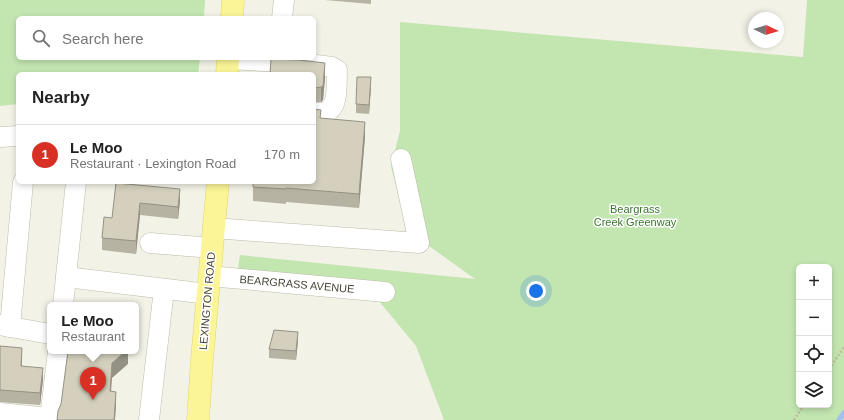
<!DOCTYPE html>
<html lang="en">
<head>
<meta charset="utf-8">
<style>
	:root { --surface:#fff; --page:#f6f6f6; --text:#222; --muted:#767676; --line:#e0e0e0; --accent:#d93025 }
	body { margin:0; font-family:Arial,sans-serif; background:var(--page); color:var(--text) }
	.controls { position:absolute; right:12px; bottom:12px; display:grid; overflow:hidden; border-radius:6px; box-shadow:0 2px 6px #0003 }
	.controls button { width:36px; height:36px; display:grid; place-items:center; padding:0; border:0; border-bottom:1px solid var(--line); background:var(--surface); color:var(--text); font:20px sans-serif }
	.compass { position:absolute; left:748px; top:12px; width:36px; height:36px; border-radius:50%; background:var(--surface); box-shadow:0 2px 6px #0003; rotate:94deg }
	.you { position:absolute; left:536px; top:291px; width:14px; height:14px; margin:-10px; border:3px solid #fff; border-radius:50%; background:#1a73e8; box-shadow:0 0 0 6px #1a73e833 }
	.badge { display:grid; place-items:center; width:26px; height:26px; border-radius:50%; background:var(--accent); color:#fff; font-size:13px; font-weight:700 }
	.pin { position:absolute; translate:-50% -33px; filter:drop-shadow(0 1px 2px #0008) }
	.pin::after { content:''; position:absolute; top:21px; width:14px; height:12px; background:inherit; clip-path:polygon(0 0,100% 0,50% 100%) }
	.popup { position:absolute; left:47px; top:302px; width:92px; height:52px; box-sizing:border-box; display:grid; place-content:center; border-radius:6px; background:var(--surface); filter:drop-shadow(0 1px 3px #0005); font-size:13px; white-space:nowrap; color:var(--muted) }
	.popup b { font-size:15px; color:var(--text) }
	.popup::after { content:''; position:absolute; left:50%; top:100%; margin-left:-8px; border:8px solid transparent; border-top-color:var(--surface) }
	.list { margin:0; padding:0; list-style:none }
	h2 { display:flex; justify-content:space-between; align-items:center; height:52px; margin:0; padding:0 16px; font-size:17px }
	h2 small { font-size:13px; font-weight:400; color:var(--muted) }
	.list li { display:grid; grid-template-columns:26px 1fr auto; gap:12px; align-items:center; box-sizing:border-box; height:60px; padding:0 16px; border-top:1px solid var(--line) }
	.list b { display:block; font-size:15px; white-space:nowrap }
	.list p { margin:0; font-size:13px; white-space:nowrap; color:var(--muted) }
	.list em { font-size:13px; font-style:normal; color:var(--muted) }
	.icon { flex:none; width:22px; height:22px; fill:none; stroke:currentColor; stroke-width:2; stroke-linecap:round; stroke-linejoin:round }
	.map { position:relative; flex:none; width:844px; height:420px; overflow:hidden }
	.search { position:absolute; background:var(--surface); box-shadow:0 2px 6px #0003; left:16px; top:16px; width:300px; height:44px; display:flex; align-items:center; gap:10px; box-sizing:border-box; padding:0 14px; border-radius:6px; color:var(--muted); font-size:15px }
	.panel { position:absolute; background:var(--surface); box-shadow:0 2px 6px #0003; left:16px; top:72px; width:300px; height:112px; border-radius:6px }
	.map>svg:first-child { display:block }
	.green { fill:#c3e6b1; fill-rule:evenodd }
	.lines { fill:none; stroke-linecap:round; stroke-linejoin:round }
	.stream { stroke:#a5c0ee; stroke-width:5.5 }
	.minor-casing { stroke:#bebcaa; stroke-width:21 }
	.major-casing { stroke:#e0d768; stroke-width:23 }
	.path { stroke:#c0bb9c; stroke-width:2.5; stroke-dasharray:2 2; stroke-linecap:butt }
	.minor { stroke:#fff; stroke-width:20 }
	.major { stroke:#fbf598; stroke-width:22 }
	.wall { fill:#b6b3a3 }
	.shaded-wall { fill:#949284 }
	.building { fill:#d4d0bd; stroke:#949284 }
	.labels { text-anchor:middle; stroke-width:3; stroke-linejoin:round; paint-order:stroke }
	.park-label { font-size:11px; fill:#37762b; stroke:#fff }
	.street-label { font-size:11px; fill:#464336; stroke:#fff }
</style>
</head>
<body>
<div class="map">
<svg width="844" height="420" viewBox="0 0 844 420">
	<rect width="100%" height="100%" fill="#f3f2e7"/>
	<g class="green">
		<polygon points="0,0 205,0 204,18 18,18 18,58 200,58 198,74 18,74 18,104 0,106"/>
		<path d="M807 0H844V420H444L416 346 378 300 235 287 240 255 475 279 408 231 391 167 400 131V22L803 57ZM799 267H829V405H799Z"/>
	</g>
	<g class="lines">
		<polyline class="stream" points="839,420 844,413"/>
		<defs>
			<g id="minor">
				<polyline points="282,18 284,0"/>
				<path d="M228 59 300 63 332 67 337 70C336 83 340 108 324 113 321 113 317 113 314 113"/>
				<polyline points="0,137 18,136"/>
				<polyline points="213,228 419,243 401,159"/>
				<polyline points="150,243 212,248"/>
				<polyline points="209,276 385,292"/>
				<polyline points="66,277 208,294"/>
				<polyline points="63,305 76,182"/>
				<polyline points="0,325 50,334"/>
				<polyline points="10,327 23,182"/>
				<polyline points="0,413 50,418 58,351"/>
				<polyline points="149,420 164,289"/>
			</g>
			<g id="major">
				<polyline points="232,18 233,0"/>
				<polyline points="227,74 228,58"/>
				<polyline points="198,420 202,359 218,182"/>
			</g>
		</defs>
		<use href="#minor" class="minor-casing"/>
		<use href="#major" class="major-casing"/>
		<g class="path">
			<polyline points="829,369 844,347"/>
			<polyline points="794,420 804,405"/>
		</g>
		<use href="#minor" class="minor"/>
		<use href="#major" class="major"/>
	</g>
	<g class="wall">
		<polygon points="325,0 371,0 371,4"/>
		<polygon points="314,74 325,78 323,100 321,102 314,102"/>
		<polygon points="371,86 369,114 356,113 356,104"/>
		<polygon points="321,118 365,137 359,208 286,202 286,204 253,201 253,187"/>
		<polygon points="116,183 180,201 178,219 140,215 136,254 102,250 102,238 112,218"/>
		<polygon points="298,340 296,360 269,358 269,349"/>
		<polygon points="0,346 22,360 22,366 43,380 40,405 0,402"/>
	</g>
	<g class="shaded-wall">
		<polygon points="325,63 325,78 323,100 321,102 321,87"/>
		<polygon points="371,77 371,86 369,114 369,105"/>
		<polygon points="365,122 365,137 359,208 359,194"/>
		<polygon points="180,189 180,201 178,219 178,207"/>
		<polygon points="140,203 140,215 136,254 136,241"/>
		<polygon points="298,332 298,340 296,360 296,351"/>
		<polygon points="22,348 22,360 21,378 21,366"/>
		<polygon points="126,351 128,351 128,364 112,378 110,406 110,391 112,363"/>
		<polygon points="43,368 43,380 40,405 40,393"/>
		<polygon points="116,392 116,407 115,420 114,420"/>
	</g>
	<g class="building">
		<polygon points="271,59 299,60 325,63 323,86 321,87 314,88 314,74 270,74"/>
		<polygon points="357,77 371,77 369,105 356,104"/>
		<polygon points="314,109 321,110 320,118 365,122 359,194 286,188 286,189 253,187 253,182 314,182"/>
		<polygon points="116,183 180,189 178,207 140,203 136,241 102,238 104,217 112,218"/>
		<polygon points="274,330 298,332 296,351 269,349"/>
		<polygon points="0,346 22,348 21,366 43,368 40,393 0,390"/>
		<polygon points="68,351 126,351 112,363 110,391 116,392 114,420 57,420 58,411 61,404"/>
	</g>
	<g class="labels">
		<g class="park-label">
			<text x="635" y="213">Beargrass<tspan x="635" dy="13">Creek Greenway</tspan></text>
		</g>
		<g class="street-label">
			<text transform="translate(297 284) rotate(5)" y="4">BEARGRASS AVENUE</text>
			<text transform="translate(207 301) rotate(-85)" y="4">LEXINGTON ROAD</text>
		</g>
	</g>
</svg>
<div class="controls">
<button>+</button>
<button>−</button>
<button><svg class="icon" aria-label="locate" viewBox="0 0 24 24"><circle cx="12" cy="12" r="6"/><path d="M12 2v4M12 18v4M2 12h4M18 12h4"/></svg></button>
<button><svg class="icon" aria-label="layers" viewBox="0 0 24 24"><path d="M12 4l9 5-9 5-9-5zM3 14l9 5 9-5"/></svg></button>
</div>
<svg class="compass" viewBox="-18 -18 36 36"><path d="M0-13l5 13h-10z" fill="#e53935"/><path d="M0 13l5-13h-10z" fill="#767676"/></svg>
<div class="you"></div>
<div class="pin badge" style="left:93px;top:400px">1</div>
<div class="popup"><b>Le Moo</b>Restaurant</div>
<div class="search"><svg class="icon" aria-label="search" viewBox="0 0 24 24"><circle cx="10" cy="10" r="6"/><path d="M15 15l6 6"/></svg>Search here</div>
<section class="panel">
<h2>Nearby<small></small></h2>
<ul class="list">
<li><span class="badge">1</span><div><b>Le Moo</b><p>Restaurant · Lexington Road</p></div><em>170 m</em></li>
</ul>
</section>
</div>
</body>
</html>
